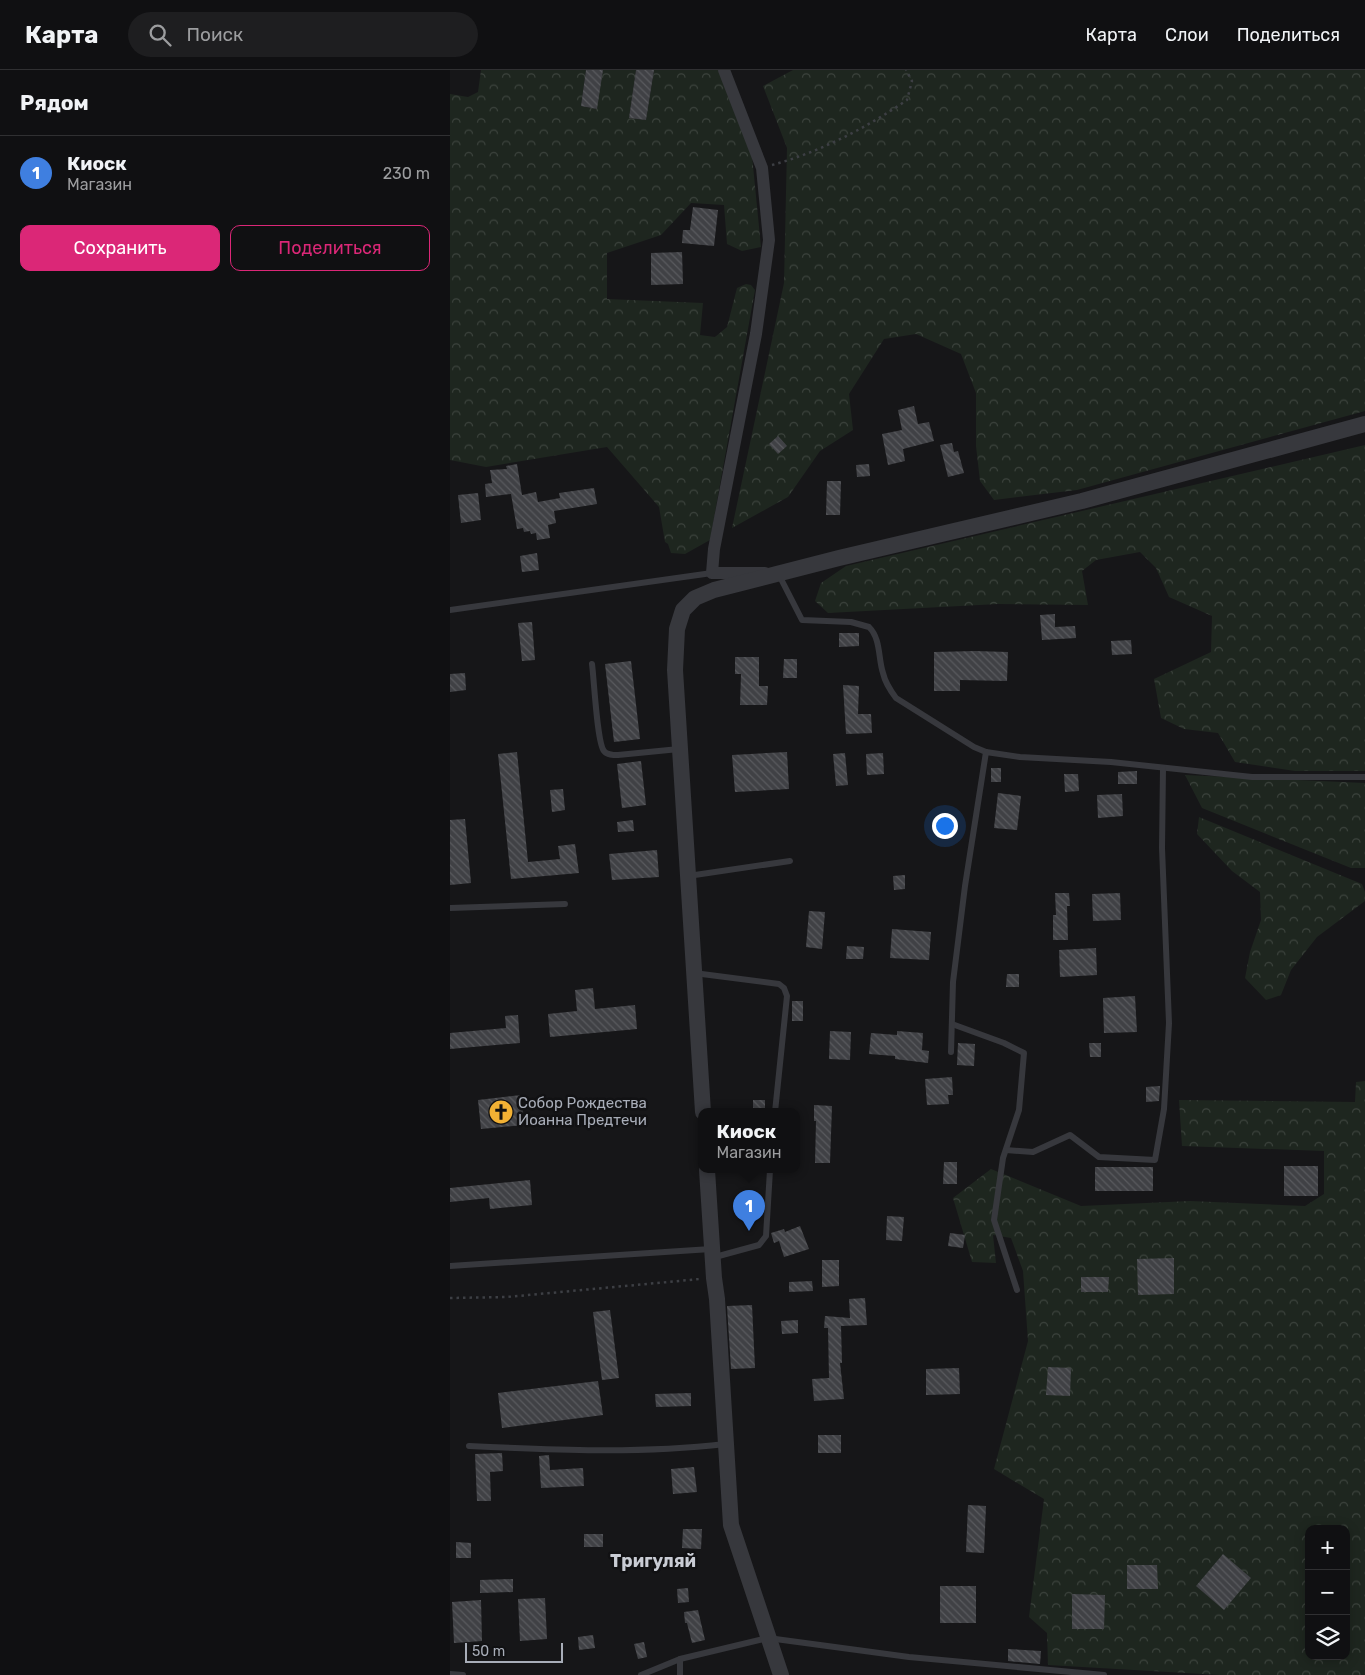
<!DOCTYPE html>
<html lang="ru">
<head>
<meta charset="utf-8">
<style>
	:root { --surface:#101012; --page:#1e1e20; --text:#f1f3f6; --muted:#9c9d9f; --line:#303032; --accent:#db2777 }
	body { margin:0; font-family:Rubik,sans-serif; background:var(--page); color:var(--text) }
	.controls { position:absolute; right:15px; bottom:15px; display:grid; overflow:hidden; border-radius:10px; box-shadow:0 2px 12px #0003 }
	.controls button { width:45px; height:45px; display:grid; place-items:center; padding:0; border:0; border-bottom:1px solid var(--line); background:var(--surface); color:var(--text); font:25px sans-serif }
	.scale { position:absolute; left:15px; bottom:12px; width:98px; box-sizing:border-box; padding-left:5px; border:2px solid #a8adb8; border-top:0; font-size:14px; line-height:18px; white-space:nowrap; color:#a8adb8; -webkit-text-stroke:4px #111113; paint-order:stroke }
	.you { position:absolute; left:494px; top:755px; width:18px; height:18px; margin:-12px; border:4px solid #fff; border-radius:50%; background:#1a73e8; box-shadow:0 0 0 8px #1a73e833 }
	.badge { display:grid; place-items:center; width:32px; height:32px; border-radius:50%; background:var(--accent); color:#fff; font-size:16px; font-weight:700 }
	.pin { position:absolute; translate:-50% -41px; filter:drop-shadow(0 1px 2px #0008) }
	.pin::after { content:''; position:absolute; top:26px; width:18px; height:15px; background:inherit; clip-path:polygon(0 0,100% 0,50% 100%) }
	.popup { position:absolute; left:248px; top:1038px; width:102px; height:65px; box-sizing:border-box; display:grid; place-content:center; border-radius:10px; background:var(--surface); filter:drop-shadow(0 1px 4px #0005); font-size:16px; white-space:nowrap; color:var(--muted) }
	.popup b { font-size:19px; color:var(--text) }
	.popup::after { content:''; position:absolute; left:50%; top:100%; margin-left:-10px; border:10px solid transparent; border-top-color:var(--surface) }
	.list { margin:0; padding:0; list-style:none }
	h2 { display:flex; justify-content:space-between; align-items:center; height:65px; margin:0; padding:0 20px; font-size:21px }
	h2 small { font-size:16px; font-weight:400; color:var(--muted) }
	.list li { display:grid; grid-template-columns:32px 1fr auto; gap:15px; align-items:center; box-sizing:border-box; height:75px; padding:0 20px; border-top:1px solid var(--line) }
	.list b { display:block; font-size:19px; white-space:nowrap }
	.list p { margin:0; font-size:16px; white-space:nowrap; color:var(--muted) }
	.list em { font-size:16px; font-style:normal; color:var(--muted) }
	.actions { display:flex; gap:10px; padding:15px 20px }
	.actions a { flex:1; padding:11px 0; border:1px solid var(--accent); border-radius:10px; text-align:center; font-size:18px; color:var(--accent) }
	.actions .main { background:var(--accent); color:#fff }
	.icon { flex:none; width:28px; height:28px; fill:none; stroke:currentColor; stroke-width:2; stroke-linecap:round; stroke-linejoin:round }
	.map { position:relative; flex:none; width:915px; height:1605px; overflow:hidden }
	header { display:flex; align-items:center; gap:30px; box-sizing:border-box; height:70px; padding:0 25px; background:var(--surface); border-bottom:1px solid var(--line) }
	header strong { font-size:24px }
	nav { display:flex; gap:28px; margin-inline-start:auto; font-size:18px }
	.search { width:350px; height:45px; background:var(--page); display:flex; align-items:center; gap:12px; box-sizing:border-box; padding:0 18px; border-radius:28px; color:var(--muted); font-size:19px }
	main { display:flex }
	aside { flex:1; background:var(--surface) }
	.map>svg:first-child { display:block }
	.forest { fill:url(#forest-crowns); fill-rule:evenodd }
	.building { fill:url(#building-back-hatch) }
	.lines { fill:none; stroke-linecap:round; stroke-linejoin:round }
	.path { stroke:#3d3f44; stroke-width:2.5; stroke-dasharray:2.5 4; stroke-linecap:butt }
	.service { stroke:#37383d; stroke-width:6 }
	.minor { stroke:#37383d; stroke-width:12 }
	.tertiary { stroke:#37383d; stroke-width:16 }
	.labels { text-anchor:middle; stroke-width:5; stroke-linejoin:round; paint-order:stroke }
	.poi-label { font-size:15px; fill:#a8adb8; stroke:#111113; text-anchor:start }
	.quarter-label { font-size:18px; font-weight:bold; fill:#c9ccd4; stroke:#111113 }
</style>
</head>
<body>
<header>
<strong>Карта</strong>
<div class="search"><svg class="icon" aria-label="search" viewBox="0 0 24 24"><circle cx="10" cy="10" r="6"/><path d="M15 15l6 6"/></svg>Поиск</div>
<nav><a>Карта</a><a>Слои</a><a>Поделиться</a></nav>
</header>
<main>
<aside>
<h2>Рядом<small></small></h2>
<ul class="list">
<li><span class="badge" style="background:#3f7fe0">1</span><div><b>Киоск</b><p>Магазин</p></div><em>230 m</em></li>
</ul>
<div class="actions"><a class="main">Сохранить</a><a>Поделиться</a></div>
</aside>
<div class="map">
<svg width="915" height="1605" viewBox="0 0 915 1605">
	<defs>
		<pattern id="forest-crowns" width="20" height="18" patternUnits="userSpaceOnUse" patternTransform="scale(1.25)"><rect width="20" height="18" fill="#1e261f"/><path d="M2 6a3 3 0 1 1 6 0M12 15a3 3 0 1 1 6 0" fill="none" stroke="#3c433d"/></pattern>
		<pattern id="building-back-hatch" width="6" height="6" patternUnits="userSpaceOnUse" patternTransform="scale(1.25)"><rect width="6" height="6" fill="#404145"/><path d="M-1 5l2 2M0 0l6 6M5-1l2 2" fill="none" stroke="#595a5e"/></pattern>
	</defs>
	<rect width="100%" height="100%" fill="#161618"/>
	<g class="forest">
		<polygon points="31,0 136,0 131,36 146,39 153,0 186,0 179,48 196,50 204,0 272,0 299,55 311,177 292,181 277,174 274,135 241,133 211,165 157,183 157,229 253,233 250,265 265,267 277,257 287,218 296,214 301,215 305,220 260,470 235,484 221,483 218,474 215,472 209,437 157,377 36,397 0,390 0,24 18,27 28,22"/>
		<polygon points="343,0 915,0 915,341 627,420 544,430 530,411 526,376 526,323 511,284 466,264 434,269 399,324 403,360 370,381 338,427 282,458 334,213 337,78 313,16"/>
		<polygon points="915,375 915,701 845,701 785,692 768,663 734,659 711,648 704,609 761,582 762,546 719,527 706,498 690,482 646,490 632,501 638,535 548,534 378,543 365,531 371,513 396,496"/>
		<polygon points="735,705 915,713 915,798 901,798 752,738"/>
		<polygon points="749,747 912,814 915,822 915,831 867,867 841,900 831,925 816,930 795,908 800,882 811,850 810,822 782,801 747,764"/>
		<path d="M915 1011V1605H770L598 1595 597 1563 579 1547 594 1429 544 1399 578 1271 573 1201 561 1168 543 1165 546 1193 522 1192 503 1128 541 1099 631 1136 740 1131 855 1136 874 1124V1081L732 1076 729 1030 905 1032 906 1012ZM859 1459H896V1586H859Z"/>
	</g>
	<g class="building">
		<polygon points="136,0 153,0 147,39 131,36"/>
		<polygon points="186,0 204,0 196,50 179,48"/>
		<polygon points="243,137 268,140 264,176 232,173 233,160 240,160"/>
		<polygon points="232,182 233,214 201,215 201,183"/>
		<polygon points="464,336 468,354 479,352 484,371 453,379 455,391 438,395 432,364 452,360 448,340"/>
		<polygon points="328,366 337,376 328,384 319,374"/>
		<polygon points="502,373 504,382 508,381 514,403 498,407 490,375"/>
		<polygon points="67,394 72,425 86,422 88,432 110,428 109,423 144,418 147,434 104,441 106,453 98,455 100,468 87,470 86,463 81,464 80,461 74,462 73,458 67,459 61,424 36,427 35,414 42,413 40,400 57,399 56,396"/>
		<polygon points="419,394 420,406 407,407 406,395"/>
		<polygon points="377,411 391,411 390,445 376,445"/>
		<polygon points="28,423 31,450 11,453 8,425"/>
		<polygon points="87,483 89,500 72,502 70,486"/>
		<polygon points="605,544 605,557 625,556 626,568 592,570 590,545"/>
		<polygon points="82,552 85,590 72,591 68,553"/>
		<polygon points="389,563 409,563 409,576 389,577"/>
		<polygon points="681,570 682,584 662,585 661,571"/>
		<polygon points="525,581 558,582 557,611 510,610 510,621 484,621 484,582"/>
		<polygon points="285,587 309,587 309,616 318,616 317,635 290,635 291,604 285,604"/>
		<polygon points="334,589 347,589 347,608 333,608"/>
		<polygon points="181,591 190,669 164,672 155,594"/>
		<polygon points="15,603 16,620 0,622 0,604"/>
		<polygon points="393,615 409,616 408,644 421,644 422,663 396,664"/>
		<polygon points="67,682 78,792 110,789 108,776 125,774 129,803 61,809 48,684"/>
		<polygon points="337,682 339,719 285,722 282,685"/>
		<polygon points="395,683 398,715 386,716 383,684"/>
		<polygon points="433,683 434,704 417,705 416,684"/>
		<polygon points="191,691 196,735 172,738 167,694"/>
		<rect x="541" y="698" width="10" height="14"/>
		<polygon points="687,701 687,714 668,714 668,702"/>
		<polygon points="614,704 628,704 629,721 615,722"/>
		<polygon points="113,719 115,740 102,742 100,720"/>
		<polygon points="548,723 571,726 567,760 544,758"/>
		<polygon points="672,724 673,746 648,748 647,725"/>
		<polygon points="15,749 21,813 0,815 0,750"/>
		<polygon points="183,750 184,761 168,762 167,752"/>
		<polygon points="207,780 209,807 162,810 159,784"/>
		<polygon points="455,805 455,819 444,820 443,806"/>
		<polygon points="605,823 619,823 620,836 617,836 618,870 603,870 603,845 606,845"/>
		<polygon points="670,823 671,850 643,851 642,824"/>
		<polygon points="359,841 375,842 372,879 356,877"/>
		<polygon points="442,859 481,862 479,890 440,888"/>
		<polygon points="397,876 414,877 413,889 396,889"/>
		<polygon points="646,878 647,905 610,907 609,880"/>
		<polygon points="557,904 569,904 569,917 556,917"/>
		<polygon points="143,918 145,939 185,935 187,959 100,967 98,944 127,941 125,920"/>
		<polygon points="685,926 687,962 654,963 653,928"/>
		<rect x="342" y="931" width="11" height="20"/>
		<polygon points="68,945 70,973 0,979 0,963 56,958 55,946"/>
		<polygon points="380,961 401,962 400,990 379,989"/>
		<polygon points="447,961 473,963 472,980 479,981 478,993 445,989 445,986 419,984 421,963 447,965"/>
		<polygon points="508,973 525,974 524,996 507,995"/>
		<polygon points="639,973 651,973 651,987 640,987"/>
		<polygon points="502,1007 503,1025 498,1025 499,1034 477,1035 475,1009"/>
		<polygon points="710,1016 709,1031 696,1032 696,1017"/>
		<polygon points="71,1025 74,1055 31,1059 28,1030"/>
		<rect x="303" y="1030" width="12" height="12"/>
		<polygon points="364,1035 382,1036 380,1093 365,1093 366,1051 364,1051"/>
		<polygon points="494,1092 507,1092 507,1114 493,1114"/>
		<rect x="834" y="1096" width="34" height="30"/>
		<rect x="645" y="1097" width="58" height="24"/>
		<polygon points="80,1110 82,1135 40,1139 39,1128 0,1132 0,1118"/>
		<polygon points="437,1146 454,1147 452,1171 436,1170"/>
		<polygon points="350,1156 359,1179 334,1187 329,1171 324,1173 321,1163 334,1159 335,1162"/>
		<polygon points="500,1163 515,1165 513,1178 498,1176"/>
		<polygon points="724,1188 724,1224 688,1225 687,1189"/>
		<polygon points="372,1190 389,1190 389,1216 372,1217"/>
		<polygon points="631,1207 659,1207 658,1222 631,1222"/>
		<polygon points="362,1211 363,1221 339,1222 339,1212"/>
		<polygon points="415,1228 417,1255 391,1256 392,1293 390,1293 394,1329 364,1331 362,1309 379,1308 378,1258 374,1258 375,1246 400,1248 399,1229"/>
		<polygon points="302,1235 305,1298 281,1299 277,1236"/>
		<polygon points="160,1240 169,1308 152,1310 143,1242"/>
		<polygon points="348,1250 348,1263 332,1264 331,1251"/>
		<polygon points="598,1297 621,1298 620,1326 596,1325"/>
		<polygon points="509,1298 510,1324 476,1325 476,1299"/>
		<polygon points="148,1311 153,1345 52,1358 48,1323"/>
		<polygon points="241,1323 241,1336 206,1337 205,1324"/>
		<rect x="368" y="1365" width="23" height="18"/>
		<polygon points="52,1383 53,1401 40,1402 41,1431 27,1431 25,1384"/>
		<polygon points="99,1385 100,1400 133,1398 134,1416 91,1418 89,1386"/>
		<polygon points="244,1397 247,1422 223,1424 221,1399"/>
		<polygon points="518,1435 536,1436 534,1483 516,1482"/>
		<polygon points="233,1459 252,1459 251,1479 232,1478"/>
		<rect x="134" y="1464" width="19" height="13"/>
		<polygon points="6,1472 21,1473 21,1488 6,1488"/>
		<polygon points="773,1484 801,1508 774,1540 746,1516"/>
		<polygon points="677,1495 707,1495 708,1519 677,1519"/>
		<polygon points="63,1509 63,1522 30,1523 30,1510"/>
		<rect x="490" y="1516" width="36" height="37"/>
		<polygon points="238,1518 239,1532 228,1533 227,1519"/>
		<polygon points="622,1524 655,1525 654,1559 622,1559"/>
		<polygon points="95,1528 97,1569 70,1571 68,1529"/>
		<polygon points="31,1530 32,1571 4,1573 2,1532"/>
		<polygon points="248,1540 255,1570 242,1573 237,1553 235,1553 234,1542"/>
		<polygon points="143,1565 145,1578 129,1580 128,1567"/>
		<polygon points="194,1572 197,1587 188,1589 184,1574"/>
		<polygon points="558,1579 591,1581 590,1594 558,1591"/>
	</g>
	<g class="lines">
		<g class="path">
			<path d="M322 95C370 82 416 58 457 30L462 11 456 0"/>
			<polyline points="0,1228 57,1227 250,1209"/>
		</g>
		<g class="service">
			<path d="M329 505 352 550 401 552 419 557C431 569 428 588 433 603 435 612 440 620 446 628L524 677 536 682"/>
			<polyline points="0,540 262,503"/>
			<path d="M142 594C144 608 147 673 154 681 157 685 163 685 168 685L229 679"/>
			<polyline points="238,806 340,791"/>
			<polyline points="0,838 115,834"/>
			<polyline points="244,903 329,914 334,918 337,926 325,1042"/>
			<polyline points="502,954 554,973 574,983 569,1040 553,1088 544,1150 567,1220"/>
			<polyline points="501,982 503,912 515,816 536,682 570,687 661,692 802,707 915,707"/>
			<polyline points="556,1080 583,1082 620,1065 649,1087 705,1090 714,1039 719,953 712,778 713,698"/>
			<polyline points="265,1187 309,1175 316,1166 320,1100"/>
			<polyline points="0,1196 261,1179"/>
			<path d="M19 1376C104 1380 190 1384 275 1374"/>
			<polyline points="0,1604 13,1605"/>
			<polyline points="191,1605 230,1589"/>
			<polyline points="230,1605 230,1589 318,1568 459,1587 654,1605"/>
		</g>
		<polyline class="minor" points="274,0 312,98 319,170 306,264 264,479 262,503 315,503"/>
		<g class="tertiary">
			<polyline points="253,1042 225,600 227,559 233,540 245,528 264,520 389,488 632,431 915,354"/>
			<polyline points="257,1100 264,1208 267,1229 281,1455 331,1605"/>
		</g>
	</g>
	<defs>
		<symbol id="church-disc" viewBox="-11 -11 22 22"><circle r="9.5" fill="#f2b134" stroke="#111113"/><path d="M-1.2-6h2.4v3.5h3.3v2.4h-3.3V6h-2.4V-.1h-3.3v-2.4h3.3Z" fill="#111"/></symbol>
	</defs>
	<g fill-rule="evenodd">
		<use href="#church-disc" x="37" y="1028" width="28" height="28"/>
	</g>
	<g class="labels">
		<g class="poi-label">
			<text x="68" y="1038">Собор Рождества<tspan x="68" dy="17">Иоанна Предтечи</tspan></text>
		</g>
		<g class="quarter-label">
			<text x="203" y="1497">Тригуляй</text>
		</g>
	</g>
</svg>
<div class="controls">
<button>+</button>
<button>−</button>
<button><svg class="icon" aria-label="layers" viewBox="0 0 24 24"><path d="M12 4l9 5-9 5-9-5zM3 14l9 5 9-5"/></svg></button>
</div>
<div class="scale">50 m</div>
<div class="you"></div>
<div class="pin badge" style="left:299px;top:1161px;background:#3f7fe0">1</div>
<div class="popup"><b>Киоск</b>Магазин</div>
</div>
</main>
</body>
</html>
